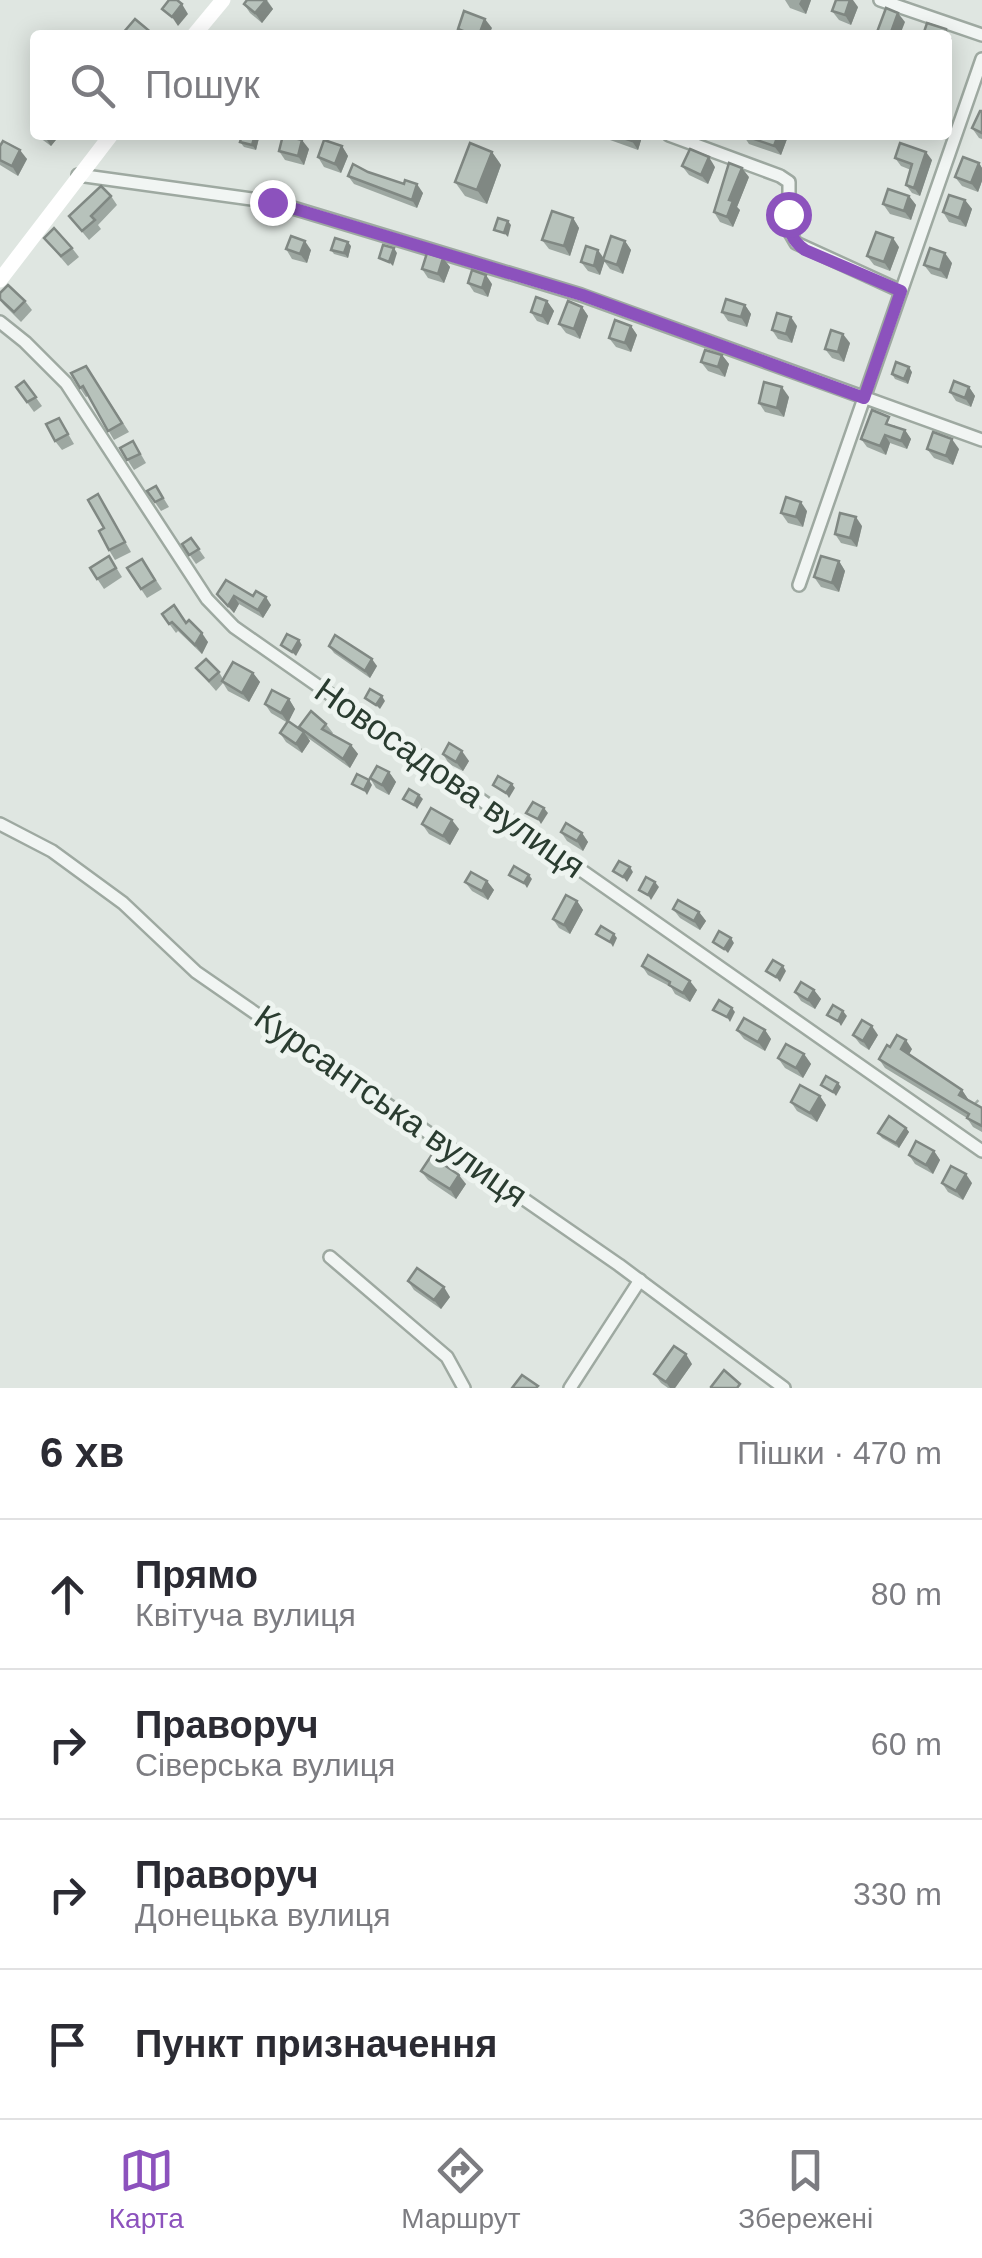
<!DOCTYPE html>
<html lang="uk">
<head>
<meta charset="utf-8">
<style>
	:root { --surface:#fff; --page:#f2f2f3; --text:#2b2b33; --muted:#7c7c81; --line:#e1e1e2; --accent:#8c52bd }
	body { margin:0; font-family:Helvetica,sans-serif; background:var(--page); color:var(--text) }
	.stop { position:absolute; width:30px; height:30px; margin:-22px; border:8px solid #8c52bd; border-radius:50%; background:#fff }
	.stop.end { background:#8c52bd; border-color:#fff; box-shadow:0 2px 10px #0008 }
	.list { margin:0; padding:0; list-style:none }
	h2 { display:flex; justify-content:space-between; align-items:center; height:130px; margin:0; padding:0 40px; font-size:42px }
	h2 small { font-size:32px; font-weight:400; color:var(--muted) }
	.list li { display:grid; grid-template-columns:65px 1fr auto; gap:30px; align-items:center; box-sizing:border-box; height:150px; padding:0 40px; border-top:2px solid var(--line) }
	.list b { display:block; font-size:38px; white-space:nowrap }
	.list p { margin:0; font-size:32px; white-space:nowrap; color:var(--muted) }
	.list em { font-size:32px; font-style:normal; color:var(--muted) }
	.icon { flex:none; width:55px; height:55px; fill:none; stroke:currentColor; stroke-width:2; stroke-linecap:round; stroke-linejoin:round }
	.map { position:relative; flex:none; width:982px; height:1388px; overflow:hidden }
	.search { position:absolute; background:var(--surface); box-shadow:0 5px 25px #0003; left:30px; right:30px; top:30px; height:110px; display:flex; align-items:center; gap:25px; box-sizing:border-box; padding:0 35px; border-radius:10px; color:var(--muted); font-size:38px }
	.sheet { height:730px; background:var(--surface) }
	nav { display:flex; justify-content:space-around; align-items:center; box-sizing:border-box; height:140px; border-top:2px solid var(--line); background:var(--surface); font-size:28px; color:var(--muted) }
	nav a { display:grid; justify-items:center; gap:5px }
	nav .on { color:var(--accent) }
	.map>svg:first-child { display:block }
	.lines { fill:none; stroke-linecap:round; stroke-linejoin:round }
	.minor-casing { stroke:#9ea9a1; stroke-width:16 }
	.path { stroke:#a5afa9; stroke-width:2.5; stroke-dasharray:8 8; stroke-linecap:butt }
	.minor { stroke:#f1f5f3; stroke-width:11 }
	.secondary { stroke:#fff; stroke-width:15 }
	.wall { fill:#9da7a1 }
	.shaded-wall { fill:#808883 }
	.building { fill:#b7c2bb; stroke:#808883; stroke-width:2.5 }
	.route { stroke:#8c52bd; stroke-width:12 }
	.labels { text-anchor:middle; stroke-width:10; stroke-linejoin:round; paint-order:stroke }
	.street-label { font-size:35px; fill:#2a3c30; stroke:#eef4f0 }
</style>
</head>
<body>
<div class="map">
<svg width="982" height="1388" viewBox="0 0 982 1388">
	<rect width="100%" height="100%" fill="#dfe6e1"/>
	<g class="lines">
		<defs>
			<g id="minor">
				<polyline points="880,0 982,35"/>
				<polyline points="669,135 780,176 789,182 789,231 796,243 901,291"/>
				<polyline points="78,175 273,202 581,295 982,440"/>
				<polyline points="0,322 25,342 66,383 207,599 234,627 982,1151"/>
				<polyline points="799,585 982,59"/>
				<polyline points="0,824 52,851 123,903 196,972 619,1265 784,1388"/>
				<polyline points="330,1257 447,1357 464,1388"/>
				<polyline points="570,1388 640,1280"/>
			</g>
		</defs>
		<use href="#minor" class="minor-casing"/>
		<polyline class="path" points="973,1106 982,1096"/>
		<use href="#minor" class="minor"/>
		<g class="secondary">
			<polyline points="194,35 223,0"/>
			<polyline points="0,280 111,135"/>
		</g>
	</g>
	<g class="wall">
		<polygon points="267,0 273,9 262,23 250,13 244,4"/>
		<polygon points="785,0 811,0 806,14 790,8"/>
		<polygon points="858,7 851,25 839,20 832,11"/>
		<polygon points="982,111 982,139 979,138 972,128"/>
		<polygon points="36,135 60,135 51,146"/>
		<polygon points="596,135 641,135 642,137 638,150"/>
		<polygon points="743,135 787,139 781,155 749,144"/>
		<polygon points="259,138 256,150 244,147 240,142"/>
		<polygon points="0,146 27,159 18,176 0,165"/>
		<polygon points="342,146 348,156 341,173 324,167 318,157"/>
		<polygon points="309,149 304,165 285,160 279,151"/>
		<polygon points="492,152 501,165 487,204 465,196 455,182"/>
		<polygon points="895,158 932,160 920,196 912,193 906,185 911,170 901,166"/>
		<polygon points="979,163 982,168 982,181 978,192 962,186 955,177"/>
		<polygon points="682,166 715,167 708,184 689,175"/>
		<polygon points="368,172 423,193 417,208 354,184 348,176"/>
		<polygon points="749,177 737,207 740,210 733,227 720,222 714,212"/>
		<polygon points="111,196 117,205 98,225 101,229 89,240 69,216"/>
		<polygon points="909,196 916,205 911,220 890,214 883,204"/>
		<polygon points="965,200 972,209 966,227 949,222 943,212"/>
		<polygon points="573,218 579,228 570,256 549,249 542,240"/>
		<polygon points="44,238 72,248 79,257 68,266"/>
		<polygon points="625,241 631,250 623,274 610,269 604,261 600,275 588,271 581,262 604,258"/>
		<polygon points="351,246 348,258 334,254 331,250"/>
		<polygon points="899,247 890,271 874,265 867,256"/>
		<polygon points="286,249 311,250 307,263 292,259"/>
		<polygon points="443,258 450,267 444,283 428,278 422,269"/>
		<polygon points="952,263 947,279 931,274 924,265"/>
		<polygon points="468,283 492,284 488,297 474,292"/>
		<polygon points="0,293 25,301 32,310 21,322 4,305 0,300"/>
		<polygon points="547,301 554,311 548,325 537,321 531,312"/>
		<polygon points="745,305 751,314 747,327 728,321 722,312"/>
		<polygon points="582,307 588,316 580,339 566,333 559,324"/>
		<polygon points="631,326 637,335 631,352 616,347 609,338"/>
		<polygon points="797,326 792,343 778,339 772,330"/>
		<polygon points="850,343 844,362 832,358 825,349"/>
		<polygon points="722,355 729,364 725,377 708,371 701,362"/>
		<polygon points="86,366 129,432 114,440 88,396 86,397 80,388"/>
		<polygon points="912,372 908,384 895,379 892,374"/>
		<polygon points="24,381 42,406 34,412 16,387"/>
		<polygon points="969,387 975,396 971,407 956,401 950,392"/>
		<polygon points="789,397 784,417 765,412 759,403"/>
		<polygon points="59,418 74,444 62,450 55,441"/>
		<polygon points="895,425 894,427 905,430 911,439 907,449 890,443 886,455 867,447 861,439"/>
		<polygon points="120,448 139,451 146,463 134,470"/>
		<polygon points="927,449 959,449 953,465 934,458"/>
		<polygon points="156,486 169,507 161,511 147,491"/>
		<polygon points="98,494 131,552 115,560 109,550"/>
		<polygon points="807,511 803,527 788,523 781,513"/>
		<polygon points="862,526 857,547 841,543 835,534"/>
		<polygon points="191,538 205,558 196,564 182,544"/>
		<polygon points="109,556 122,577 104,589 90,568"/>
		<polygon points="142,559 162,589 147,598 127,568"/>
		<polygon points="839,561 845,571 839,592 821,587 814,577"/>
		<polygon points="217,594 253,596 271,605 263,618 239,604 234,613"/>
		<polygon points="162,614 186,623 208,642 202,654 178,631 176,633"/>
		<polygon points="329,646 377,666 370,678 334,653"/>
		<polygon points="196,668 219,672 223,679 253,673 260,682 249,702 228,691 223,683 216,691"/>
		<polygon points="289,699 295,709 288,722 301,730 326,724 333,733 332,734 351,745 358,754 350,768 308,738 310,741 302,753 286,742 280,733 288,723 271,713 265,704"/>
		<polygon points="443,754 469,761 463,771 449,764"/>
		<polygon points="389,772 396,782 389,795 376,788 370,778"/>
		<polygon points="422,824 459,829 450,845 429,834"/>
		<polygon points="561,832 582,833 588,842 583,851 567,841"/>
		<polygon points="487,881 494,890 488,900 472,891 465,882"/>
		<polygon points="577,901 583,910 570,934 559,928 553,919"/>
		<polygon points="673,909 699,912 706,921 700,930 680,918"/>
		<polygon points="642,966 697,990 690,1002 675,994 671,987 648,975"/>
		<polygon points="814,990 821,999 815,1009 801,1001 795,992"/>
		<polygon points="737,1030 765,1030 771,1039 765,1051 744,1039"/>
		<polygon points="853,1035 878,1035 869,1050 860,1044"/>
		<polygon points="890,1047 912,1049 909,1054 962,1090 968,1099 967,1100 982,1108 982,1132 973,1127 967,1118 885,1068 879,1059"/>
		<polygon points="804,1054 811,1064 803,1078 785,1068 778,1058"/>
		<polygon points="820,1096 826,1105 817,1122 797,1111 791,1102"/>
		<polygon points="906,1128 909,1132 899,1148 882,1138 878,1133"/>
		<polygon points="934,1151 940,1160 933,1174 915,1164 909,1155"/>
		<polygon points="421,1171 466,1184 456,1199 428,1180"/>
		<polygon points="942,1183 972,1183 963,1200 948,1192"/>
		<polygon points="408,1281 450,1297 441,1309 414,1290"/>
		<polygon points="692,1364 675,1388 668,1388 661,1383 654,1374"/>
	</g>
	<g class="shaded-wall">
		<polygon points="266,0 273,9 262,23 255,13"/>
		<polygon points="801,0 811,0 806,14 799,4"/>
		<polygon points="850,0 853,0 858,7 851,25 845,15"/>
		<polygon points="182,4 188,14 178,26 172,17"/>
		<polygon points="898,13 905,22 900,35 890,35"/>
		<polygon points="485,19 492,28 489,35 479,35"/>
		<polygon points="946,29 952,39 947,54 947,35 944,35"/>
		<polygon points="46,135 60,135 51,146 45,137"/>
		<polygon points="255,135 259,138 256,150 252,145"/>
		<polygon points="634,135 641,135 642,137 638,150 632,141"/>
		<polygon points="778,135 784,135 787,139 781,155 774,146"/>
		<polygon points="302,140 309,149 304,165 298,156"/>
		<polygon points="342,146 348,156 341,173 335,164"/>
		<polygon points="20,150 27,159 18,176 12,166"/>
		<polygon points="492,152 501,165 487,204 477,190"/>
		<polygon points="926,152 932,160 920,196 914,188"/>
		<polygon points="709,157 715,167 708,184 701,175"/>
		<polygon points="979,163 982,168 982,181 978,192 971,183"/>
		<polygon points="742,168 749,177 737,207 740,210 733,227 727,217 729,200"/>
		<polygon points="417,184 423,193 417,208 412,200"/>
		<polygon points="909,196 916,205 911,220 904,211"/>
		<polygon points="965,200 972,209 966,227 959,218"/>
		<polygon points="573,218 579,228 570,256 564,246"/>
		<polygon points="508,221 511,225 508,237 504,233"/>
		<polygon points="893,238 899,247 890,271 884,262"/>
		<polygon points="305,241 311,250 307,263 300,254"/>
		<polygon points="625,241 631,250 623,274 617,265"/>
		<polygon points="348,242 351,246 348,258 344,253"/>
		<polygon points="394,248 397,253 393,266 389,262"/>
		<polygon points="598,250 605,260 600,275 594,266"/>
		<polygon points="945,253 952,263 947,279 940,270"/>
		<polygon points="443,258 450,267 444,283 438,274"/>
		<polygon points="486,275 492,284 488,297 482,288"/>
		<polygon points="547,301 554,311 548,325 542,316"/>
		<polygon points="745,305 751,314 747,327 741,317"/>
		<polygon points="582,307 588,316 580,339 574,329"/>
		<polygon points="791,317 797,326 792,343 786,334"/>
		<polygon points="631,326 637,335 631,352 625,343"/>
		<polygon points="843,334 850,343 844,362 838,352"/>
		<polygon points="722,355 729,364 725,377 718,367"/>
		<polygon points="909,367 912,372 908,384 904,379"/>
		<polygon points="782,387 789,397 784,417 777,408"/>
		<polygon points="969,387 975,396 971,407 965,398"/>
		<polygon points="905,430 911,439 907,449 901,441"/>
		<polygon points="885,435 890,443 886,455 880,446"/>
		<polygon points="952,439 959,449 953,465 946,456"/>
		<polygon points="801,502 807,511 803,527 796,517"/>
		<polygon points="856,517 862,526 857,547 850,538"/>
		<polygon points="839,561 845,571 839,592 832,583"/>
		<polygon points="234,596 239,604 234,613 228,606"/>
		<polygon points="266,597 271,605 263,618 258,610"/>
		<polygon points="202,633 208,642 202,654 195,645"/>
		<polygon points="299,640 302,645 296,656 292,652"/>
		<polygon points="372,659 377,666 370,678 365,671"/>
		<polygon points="253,673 260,682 249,702 242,693"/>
		<polygon points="382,696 385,701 380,709 376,705"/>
		<polygon points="289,699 295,709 288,723 281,713"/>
		<polygon points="304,732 310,741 302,753 296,744"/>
		<polygon points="351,745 358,754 350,768 343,759"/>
		<polygon points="462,751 469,761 463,771 456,762"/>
		<polygon points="389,772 396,782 389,795 382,785"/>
		<polygon points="369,780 372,785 367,795 364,790"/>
		<polygon points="512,784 515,788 509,798 506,793"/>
		<polygon points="419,795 423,799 417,809 414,805"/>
		<polygon points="544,808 548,813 541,824 538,819"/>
		<polygon points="452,820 459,829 450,845 443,836"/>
		<polygon points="582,833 588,842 583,851 577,841"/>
		<polygon points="630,867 633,872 627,882 623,877"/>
		<polygon points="529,875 532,879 527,888 524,883"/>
		<polygon points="487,881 494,890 488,900 482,891"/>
		<polygon points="655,882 659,887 651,900 648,895"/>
		<polygon points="577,901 583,910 570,934 564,925"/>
		<polygon points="699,912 706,921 700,930 694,921"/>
		<polygon points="614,934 617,938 613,947 610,942"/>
		<polygon points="731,938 734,943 728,953 724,949"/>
		<polygon points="783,966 786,971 780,982 776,977"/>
		<polygon points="690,981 697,990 690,1002 683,993"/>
		<polygon points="814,990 821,999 815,1009 808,1000"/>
		<polygon points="732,1008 735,1012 730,1022 727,1017"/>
		<polygon points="843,1011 847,1016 841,1026 838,1021"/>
		<polygon points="872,1026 878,1035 869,1050 863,1041"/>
		<polygon points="765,1030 771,1039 765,1051 758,1042"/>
		<polygon points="906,1040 912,1049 907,1058 901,1049"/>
		<polygon points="804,1054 811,1064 803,1078 796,1068"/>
		<polygon points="838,1083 841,1087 836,1096 833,1092"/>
		<polygon points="962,1090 968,1099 965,1104 959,1095"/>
		<polygon points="820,1096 826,1105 817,1122 810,1113"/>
		<polygon points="906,1128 909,1132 899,1148 896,1143"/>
		<polygon points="934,1151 940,1160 933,1174 926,1165"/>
		<polygon points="966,1174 972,1183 963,1200 956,1191"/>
		<polygon points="459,1175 466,1184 456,1199 450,1189"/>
		<polygon points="444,1287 450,1297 441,1309 434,1300"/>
		<polygon points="686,1354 692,1364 675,1388 670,1388 666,1382"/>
	</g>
	<g class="building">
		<polygon points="169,0 177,0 182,4 172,17 162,9"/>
		<polygon points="247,0 266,0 255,13 244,4"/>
		<polygon points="836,0 850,0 845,15 832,11"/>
		<polygon points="886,8 898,13 890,35 877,32"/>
		<polygon points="464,11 485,19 479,35 473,35 458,29"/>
		<polygon points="135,19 153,34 152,35 125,35 123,33"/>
		<polygon points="927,23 946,29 944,35 923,35"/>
		<polygon points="980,111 982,111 982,133 972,128"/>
		<polygon points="242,135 255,135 252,145 240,142"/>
		<polygon points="283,135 302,140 298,156 279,151"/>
		<polygon points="614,135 634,135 632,141"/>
		<polygon points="743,135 778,135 774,146"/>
		<polygon points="324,140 342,146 335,164 318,157"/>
		<polygon points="3,141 20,150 12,166 0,160 0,146"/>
		<polygon points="470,143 492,152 477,190 455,182"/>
		<polygon points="900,143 926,152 914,188 906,185 912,164 895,158"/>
		<polygon points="690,149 709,157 701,175 682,166"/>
		<polygon points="963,157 979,163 971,183 955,177"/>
		<polygon points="729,163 742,168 729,200 733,201 727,217 714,212"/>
		<polygon points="353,164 368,172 404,184 405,180 417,184 412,200 348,176"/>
		<polygon points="101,186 111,196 91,216 95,220 82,231 69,216"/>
		<polygon points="888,189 909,196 904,211 883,204"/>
		<polygon points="949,195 965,200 959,218 943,212"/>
		<polygon points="552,211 573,218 564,246 542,240"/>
		<polygon points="498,218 508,221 504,233 494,230"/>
		<polygon points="54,228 72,248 61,256 44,238"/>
		<polygon points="876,232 893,238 884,262 867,256"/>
		<polygon points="291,236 305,241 300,254 286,249"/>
		<polygon points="611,236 625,241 617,265 603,260"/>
		<polygon points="335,238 348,242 344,253 331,250"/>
		<polygon points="383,245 394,248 389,262 379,258"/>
		<polygon points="586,246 598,250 594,266 581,262"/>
		<polygon points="930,248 945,253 940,270 924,265"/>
		<polygon points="427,253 443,258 438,274 422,269"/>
		<polygon points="472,270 486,275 482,288 468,283"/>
		<polygon points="8,285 25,301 14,312 0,299 0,293"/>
		<polygon points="536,297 547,301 542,316 531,312"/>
		<polygon points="726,299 745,305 741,317 722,312"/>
		<polygon points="568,301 582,307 574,329 559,324"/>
		<polygon points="777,313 791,317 786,334 772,330"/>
		<polygon points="615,320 631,326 625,343 609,338"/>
		<polygon points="831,330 843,334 838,352 825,349"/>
		<polygon points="705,350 722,355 718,367 701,362"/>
		<polygon points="896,362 909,367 904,379 892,374"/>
		<polygon points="86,366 122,423 108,431 83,386 80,388 71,373"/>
		<polygon points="24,381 36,397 27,402 16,387"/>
		<polygon points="954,381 969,387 965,398 950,392"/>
		<polygon points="764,382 782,387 777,408 759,403"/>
		<polygon points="872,410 889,417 886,424 905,430 901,441 885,435 880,446 861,439"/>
		<polygon points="59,418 68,434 55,441 46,424"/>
		<polygon points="933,432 952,439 946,456 927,449"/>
		<polygon points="133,441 140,454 127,460 120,448"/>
		<polygon points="156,486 163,498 155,502 147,491"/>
		<polygon points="98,494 125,542 109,550 99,531 104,528 88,500"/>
		<polygon points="786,497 801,502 796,517 781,513"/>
		<polygon points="840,513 856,517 850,538 835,534"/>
		<polygon points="191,538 199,549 189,555 182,544"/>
		<polygon points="109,556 116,568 97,579 90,568"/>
		<polygon points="821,556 839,561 832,583 814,577"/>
		<polygon points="142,559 155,580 141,589 127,568"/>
		<polygon points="226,580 253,596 256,591 266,597 258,610 234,596 228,606 217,594"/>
		<polygon points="174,605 186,623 189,620 202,633 195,645 172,622 169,624 162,614"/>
		<polygon points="287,634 299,640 292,652 281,645"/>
		<polygon points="335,635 372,659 365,671 329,646"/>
		<polygon points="206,659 219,672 209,681 196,668"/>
		<polygon points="233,662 253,673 242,693 222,681"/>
		<polygon points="370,689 382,696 376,705 365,698"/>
		<polygon points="272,690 289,699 281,713 265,704"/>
		<polygon points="311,711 326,724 322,729 351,745 343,759 299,727"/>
		<polygon points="288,721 304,732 296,744 280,733"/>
		<polygon points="449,743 462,751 456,762 443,754"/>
		<polygon points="377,766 389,772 382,785 370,778"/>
		<polygon points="357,774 369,780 364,790 352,784"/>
		<polygon points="498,776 512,784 506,793 493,785"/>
		<polygon points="409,789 419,795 414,805 403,799"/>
		<polygon points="533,802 544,808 538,819 526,813"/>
		<polygon points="431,808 452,820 443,836 422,824"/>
		<polygon points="566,823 582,833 577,841 561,832"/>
		<polygon points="619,861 630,867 623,877 613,871"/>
		<polygon points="514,866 529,875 524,883 509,875"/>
		<polygon points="471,872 487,881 482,891 465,882"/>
		<polygon points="646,877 655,882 648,895 639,890"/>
		<polygon points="566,895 577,901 564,925 553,919"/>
		<polygon points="678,900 699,912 694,921 673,909"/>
		<polygon points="601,926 614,934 610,942 596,934"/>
		<polygon points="719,931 731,938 724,949 713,942"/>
		<polygon points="648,955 690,981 683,993 669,985 670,982 642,966"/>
		<polygon points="773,960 783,966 776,977 766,971"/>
		<polygon points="801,982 814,990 808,1000 795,992"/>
		<polygon points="719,1000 732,1008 727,1017 713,1010"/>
		<polygon points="833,1005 843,1011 838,1021 827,1015"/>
		<polygon points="744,1018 765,1030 758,1042 737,1030"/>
		<polygon points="862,1020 872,1026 863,1041 853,1035"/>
		<polygon points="897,1035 906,1040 901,1049 962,1090 959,1095 982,1108 982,1126 967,1118 969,1114 879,1059 887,1045 890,1047"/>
		<polygon points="786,1044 804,1054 796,1068 778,1058"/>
		<polygon points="826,1076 838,1083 833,1092 821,1085"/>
		<polygon points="800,1085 820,1096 810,1113 791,1102"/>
		<polygon points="889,1116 906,1128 896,1143 878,1133"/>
		<polygon points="916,1141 934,1151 926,1165 909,1155"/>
		<polygon points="431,1156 459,1175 450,1189 421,1171"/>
		<polygon points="951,1166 966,1174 956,1191 942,1183"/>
		<polygon points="417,1268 444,1287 434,1300 408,1281"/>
		<polygon points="674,1346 686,1354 666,1382 654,1374"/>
		<polygon points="724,1370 740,1384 737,1388 712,1388 711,1387"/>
		<polygon points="522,1375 538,1386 536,1388 512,1388"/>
	</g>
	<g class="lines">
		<path class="route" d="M272 202 582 295 864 398 901 291 805 250C791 240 789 231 788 214"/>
	</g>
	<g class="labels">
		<g class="street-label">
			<text transform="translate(450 778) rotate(35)" y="12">Новосадова вулиця</text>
			<text transform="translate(391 1106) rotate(35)" y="12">Курсантська вулиця</text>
		</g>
	</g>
</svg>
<div class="stop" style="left:788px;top:214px"></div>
<div class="stop end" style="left:272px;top:202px"></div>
<div class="search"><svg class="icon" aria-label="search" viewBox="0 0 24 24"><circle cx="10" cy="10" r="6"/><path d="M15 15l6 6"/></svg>Пошук</div>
</div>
<section class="sheet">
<h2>6 хв<small>Пішки · 470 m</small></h2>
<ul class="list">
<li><svg class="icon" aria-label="ahead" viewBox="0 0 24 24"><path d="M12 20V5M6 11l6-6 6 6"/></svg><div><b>Прямо</b><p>Квітуча вулиця</p></div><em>80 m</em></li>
<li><svg class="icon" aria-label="right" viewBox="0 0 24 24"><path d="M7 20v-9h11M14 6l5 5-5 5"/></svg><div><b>Праворуч</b><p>Сіверська вулиця</p></div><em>60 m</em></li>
<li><svg class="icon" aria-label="right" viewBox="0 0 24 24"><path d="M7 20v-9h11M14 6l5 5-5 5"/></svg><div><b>Праворуч</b><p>Донецька вулиця</p></div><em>330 m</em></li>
<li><svg class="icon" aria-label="arrive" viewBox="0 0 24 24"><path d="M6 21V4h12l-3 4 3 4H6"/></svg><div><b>Пункт призначення</b></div></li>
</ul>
</section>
<nav>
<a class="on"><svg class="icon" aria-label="map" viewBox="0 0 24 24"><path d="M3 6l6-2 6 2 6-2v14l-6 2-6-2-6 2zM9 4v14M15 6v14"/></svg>Карта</a>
<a><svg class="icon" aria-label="directions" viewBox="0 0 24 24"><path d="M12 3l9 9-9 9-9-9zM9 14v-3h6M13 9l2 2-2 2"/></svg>Маршрут</a>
<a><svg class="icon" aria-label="saved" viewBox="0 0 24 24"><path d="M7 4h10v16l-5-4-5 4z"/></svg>Збережені</a>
</nav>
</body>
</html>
